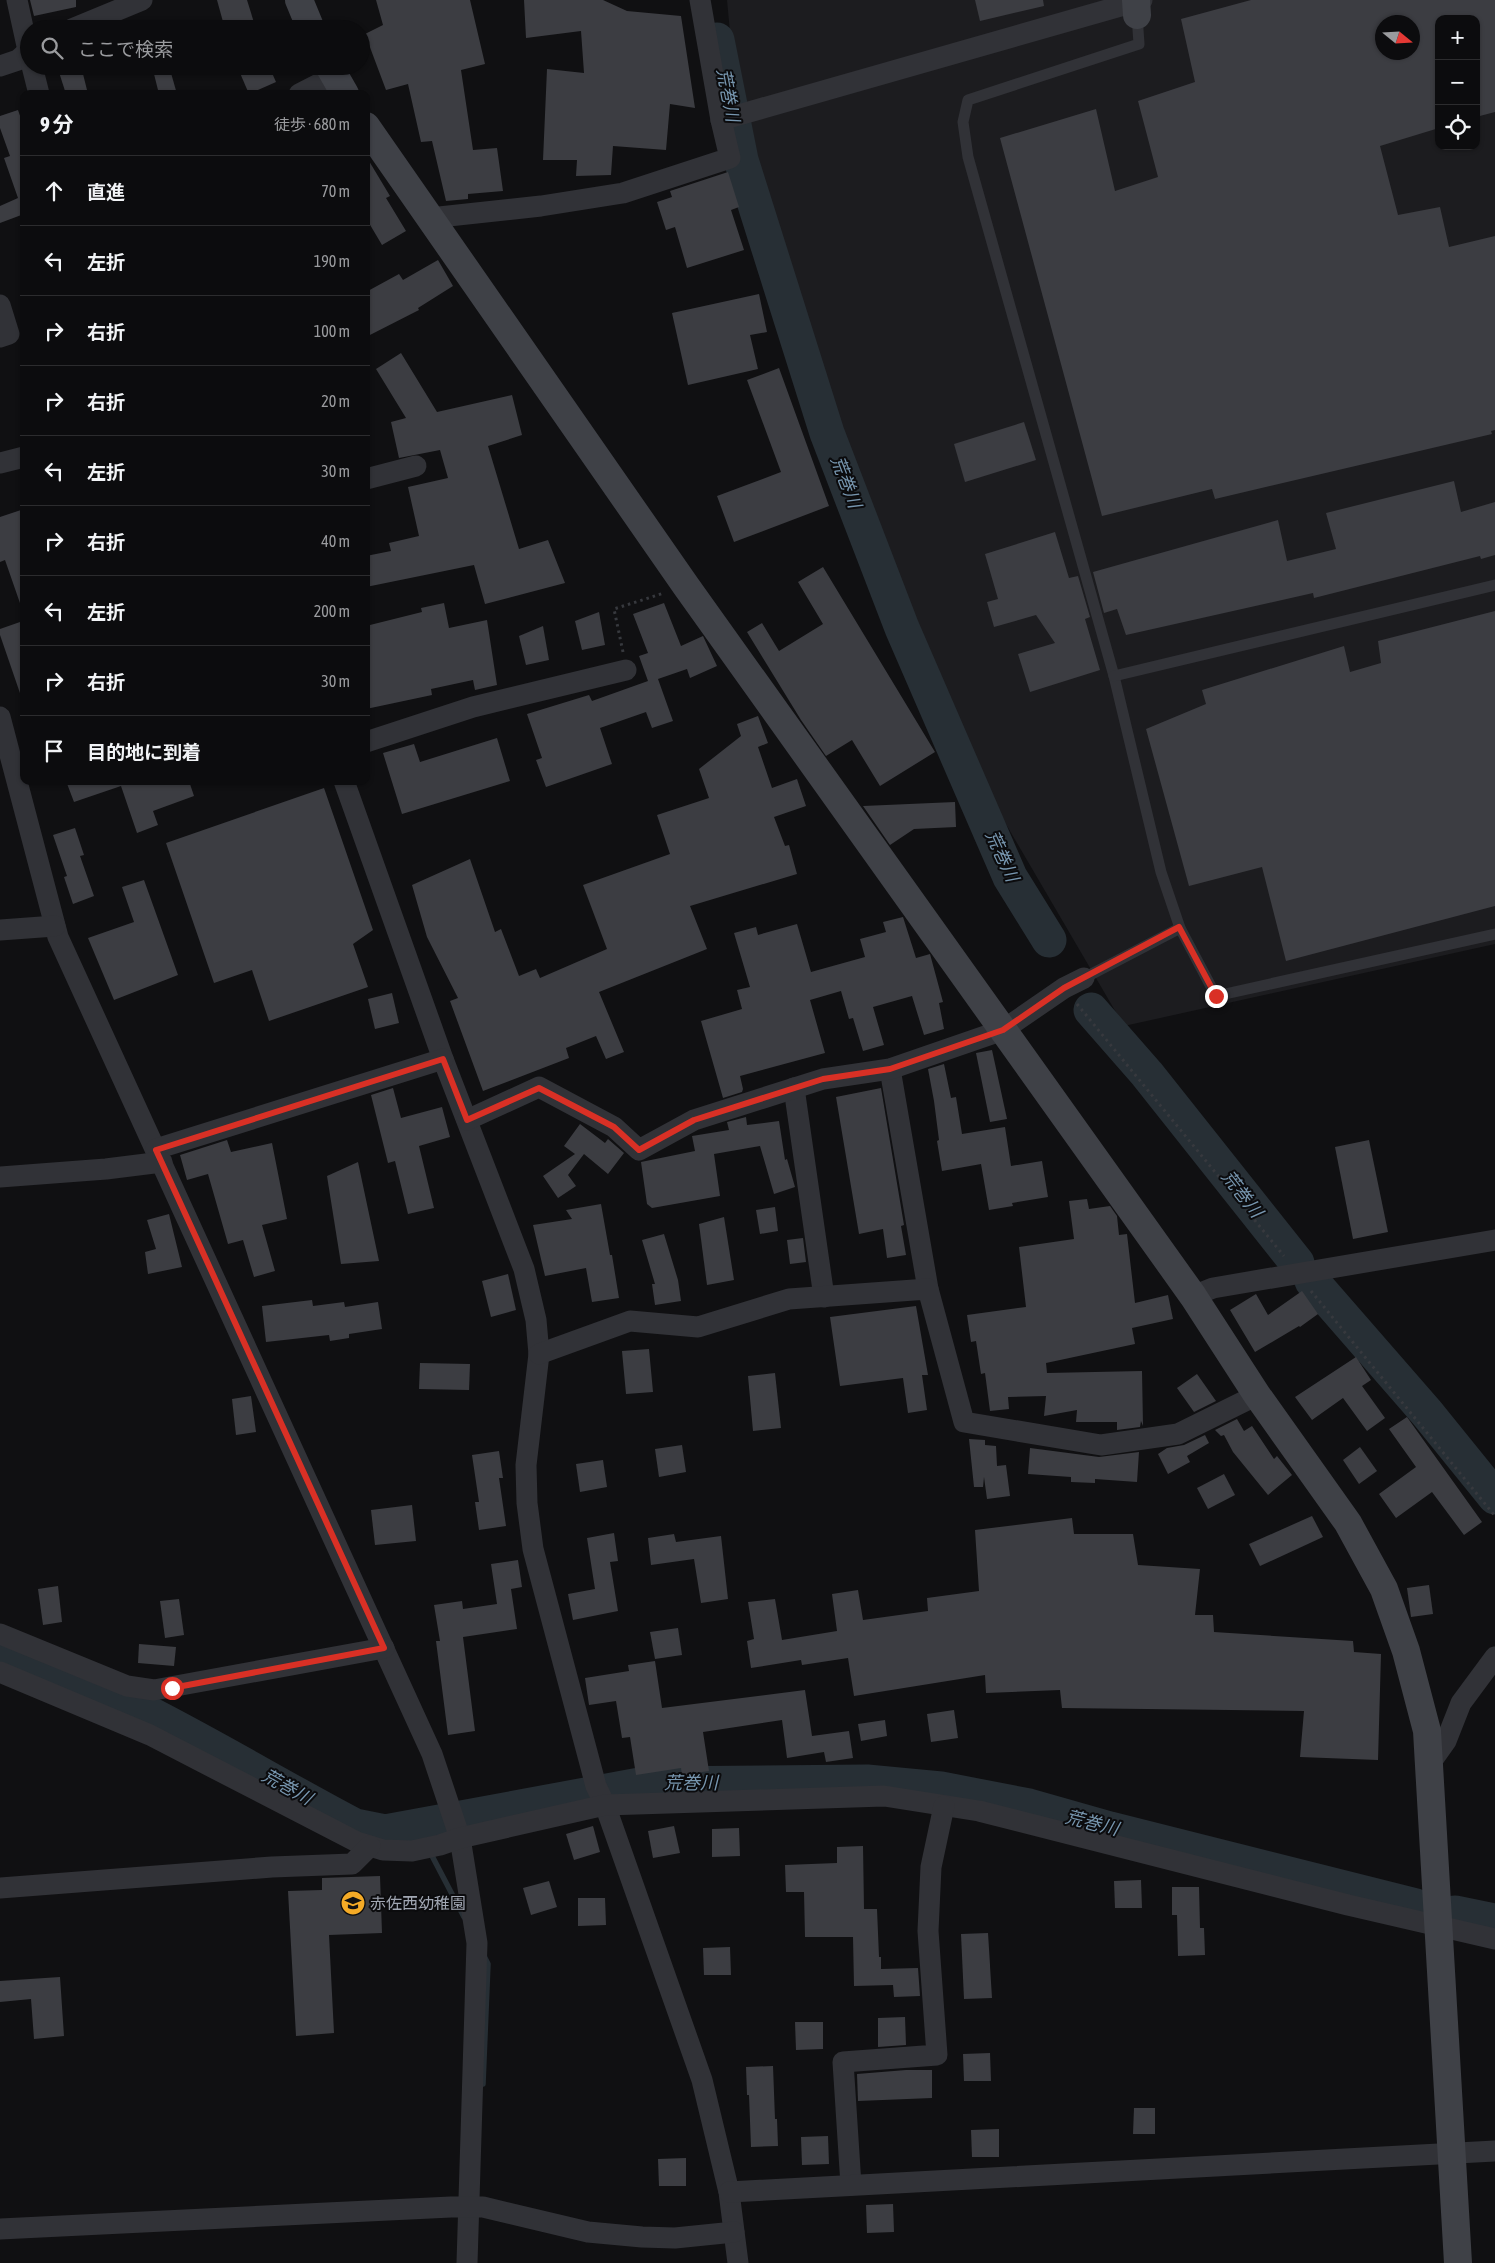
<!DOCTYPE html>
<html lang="ja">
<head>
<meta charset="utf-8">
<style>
	:root { --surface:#0c0c0e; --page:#151517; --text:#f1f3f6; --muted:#9a9b9e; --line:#2c2c2e }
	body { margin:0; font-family:"Asap Condensed","Noto Sans JP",sans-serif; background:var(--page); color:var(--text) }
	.controls { position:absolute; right:15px; top:15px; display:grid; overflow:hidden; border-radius:10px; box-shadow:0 1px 4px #0004 }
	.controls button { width:45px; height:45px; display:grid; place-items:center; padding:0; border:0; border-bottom:1px solid var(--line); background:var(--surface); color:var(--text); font:25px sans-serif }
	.compass { position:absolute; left:1375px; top:15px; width:45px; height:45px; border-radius:50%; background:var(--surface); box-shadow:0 1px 4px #0004; rotate:108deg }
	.stop { position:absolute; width:15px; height:15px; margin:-11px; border:4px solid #d93025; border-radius:50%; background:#fff }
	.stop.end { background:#d93025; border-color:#fff; box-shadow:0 1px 5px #0008 }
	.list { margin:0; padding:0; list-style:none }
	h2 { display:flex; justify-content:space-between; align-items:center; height:65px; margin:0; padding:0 20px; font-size:21px }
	h2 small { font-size:16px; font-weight:400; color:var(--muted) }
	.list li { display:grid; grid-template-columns:32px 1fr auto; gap:15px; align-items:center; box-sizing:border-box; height:70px; padding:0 20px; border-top:1px solid var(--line) }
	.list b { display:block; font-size:19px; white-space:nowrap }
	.list em { font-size:16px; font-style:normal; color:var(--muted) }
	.icon { flex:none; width:28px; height:28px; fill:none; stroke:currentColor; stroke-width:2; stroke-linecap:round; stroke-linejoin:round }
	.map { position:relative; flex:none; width:1495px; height:2263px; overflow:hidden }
	.search { position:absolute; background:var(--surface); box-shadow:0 1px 4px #0004; left:20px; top:20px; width:350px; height:55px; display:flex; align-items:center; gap:12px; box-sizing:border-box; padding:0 18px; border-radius:28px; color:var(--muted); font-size:19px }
	.panel { position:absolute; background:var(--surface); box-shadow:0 1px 4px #0004; left:20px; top:90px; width:350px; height:695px; border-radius:10px }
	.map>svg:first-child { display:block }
	.built { fill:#1c1c1f; fill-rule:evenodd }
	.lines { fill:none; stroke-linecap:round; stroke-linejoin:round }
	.stream { stroke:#272f35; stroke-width:5.5 }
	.river { stroke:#272f35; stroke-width:35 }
	.building { fill:#3c3d42; fill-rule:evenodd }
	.path { stroke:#37393e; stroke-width:3; stroke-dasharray:2.5 4; stroke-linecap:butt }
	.lane { stroke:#313237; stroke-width:11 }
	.street { stroke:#313237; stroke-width:21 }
	.secondary { stroke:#3f4147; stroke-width:28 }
	.route { stroke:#d93025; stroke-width:6 }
	.labels { text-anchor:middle; stroke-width:4; stroke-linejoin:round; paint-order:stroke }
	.poi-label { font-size:16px; fill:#a1a7b3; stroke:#0b0b0d; text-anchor:start }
	.water-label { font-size:18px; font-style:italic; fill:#7796af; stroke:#0b0b0d }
</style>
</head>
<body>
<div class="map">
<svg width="1495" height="2263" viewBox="0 0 1495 2263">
	<rect width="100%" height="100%" fill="#101012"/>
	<path class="built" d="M727 0H1495V944L1124 1026 958 742 742 160ZM1439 19H1476V146H1439ZM1382 22H1412V52H1382Z"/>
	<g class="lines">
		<g class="stream">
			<polyline points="418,1827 426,1844"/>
			<polyline points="430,1852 464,1917"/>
			<polyline points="483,2084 488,1964 484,1956"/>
		</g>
		<g class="river">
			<polyline points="717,40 741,160 827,433 902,628 1010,877 1049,940"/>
			<polyline points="1091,1010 1147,1074 1297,1263"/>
			<polyline points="1312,1281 1427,1413 1495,1497"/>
			<path d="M0 1650C127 1691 237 1764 355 1826L385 1832 645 1784 867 1782 941 1789 1029 1806 1110 1829 1416 1906"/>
			<polyline points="1455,1913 1495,1921"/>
		</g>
	</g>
	<g class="building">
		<polygon points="30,0 76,0 76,7 34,16"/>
		<polygon points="217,0 247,0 256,29 225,29"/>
		<polygon points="376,0 470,0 485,64 461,70 473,150 497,148 503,191 468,194 468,199 446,201 432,141 421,142 408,84 386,90 365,34 383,25"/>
		<polygon points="524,0 603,0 627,11 681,16 695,108 670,104 666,150 613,146 611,175 576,176 577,160 543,160 547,69 584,73 581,31 526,38"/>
		<polygon points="975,0 1043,0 1044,6 980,21"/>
		<path d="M1251 0H1495V112L1476 117V19H1439V128L1380 146 1398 215 1440 207 1449 247 1495 236V430L1491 431 1492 434 1215 499 1212 489 1102 516 1000 138 1096 109 1115 191 1158 177 1138 101 1195 82 1181 19ZM1382 22H1412V52H1382Z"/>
		<polygon points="57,66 81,66 88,94 66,94"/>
		<polygon points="152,66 169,66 177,94 159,94"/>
		<polygon points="237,66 269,66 276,82 249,94"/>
		<polygon points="18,110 24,127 24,214 0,223 0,206 18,198 4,158 10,156 0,128 0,116"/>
		<polygon points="366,156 390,196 386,198 406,231 382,245 366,218"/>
		<polygon points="728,172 739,207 731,210 744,250 687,268 675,227 666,230 657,202 672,197 670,191"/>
		<polygon points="438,260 453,286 418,308 419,310 366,337 366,292 399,274 403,280"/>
		<polygon points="759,294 767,332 750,335 758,369 688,385 672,313"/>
		<polygon points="401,353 437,412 512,395 522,435 488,446 519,549 548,540 565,583 485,604 474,565 366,587 366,556 391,551 389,543 419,536 408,487 448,478 440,450 399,458 391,422 406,418 376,369"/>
		<polygon points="779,368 829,506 734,542 717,496 781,472 747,380"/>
		<polygon points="1024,422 1036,460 965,482 954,444"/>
		<polygon points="1454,481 1461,512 1495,502 1495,555 1481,559 1480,556 1314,598 1313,593 1126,635 1117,609 1104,613 1093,572 1278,520 1287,561 1336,549 1326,513"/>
		<polygon points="24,509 24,606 21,606 5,560 0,562 0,517"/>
		<polygon points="1055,532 1069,578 1078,576 1090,617 1085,619 1100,670 1030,692 1018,654 1055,643 1036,615 994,627 987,602 998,599 985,554"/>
		<polygon points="823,567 935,752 880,786 852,740 826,756 801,720 747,632 762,623 779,651 823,624 798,582"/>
		<polygon points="444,603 449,628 487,620 497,685 475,690 473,680 431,689 432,695 366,709 366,626 422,612 421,608"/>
		<polygon points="664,603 681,646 703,636 717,666 690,678 687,669 658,679 673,721 652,728 646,712 600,728 612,764 546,787 536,760 542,758 527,714 589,695 592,701 648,681 639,656 648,653 633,614"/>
		<polygon points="1495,611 1495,906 1286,961 1262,867 1189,886 1146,729 1206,704 1202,690 1344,646 1350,672 1381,663 1378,641"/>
		<polygon points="599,612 605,645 582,650 575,621"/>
		<polygon points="20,622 24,634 24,696 21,696 0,635 0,629"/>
		<polygon points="543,626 549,660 526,665 519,636"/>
		<polygon points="758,716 768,743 758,747 772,788 797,779 806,806 774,817 785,846 789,845 797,874 690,906 707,949 599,992 624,1052 606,1059 596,1036 566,1048 569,1058 483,1091 450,1001 458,998 427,937 412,885 470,859 495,932 501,929 519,976 536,969 540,978 607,949 583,885 670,854 657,815 709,798 699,769 741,736 737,724"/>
		<polygon points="497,738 510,781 402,814 383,753 414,744 420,762"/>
		<polygon points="66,781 189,781 194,796 153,811 158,825 137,833 121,786 74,802"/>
		<polygon points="324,788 373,930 353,944 368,987 269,1021 252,970 214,983 166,843"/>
		<polygon points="955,802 956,827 914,829 890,845 863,806"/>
		<polygon points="75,828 84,855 80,856 94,896 73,904 64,877 67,876 53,835"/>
		<polygon points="144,880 178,975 114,1000 88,938 134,922 122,887"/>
		<polygon points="903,917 916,958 930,954 943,1002 939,1003 944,1029 924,1035 912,996 873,1007 884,1045 863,1051 853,1018 849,1019 841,991 810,1000 825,1053 740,1076 743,1089 742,1092 723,1098 701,1021 742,1009 737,990 750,987 734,933 756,927 758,935 797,924 811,972 865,957 860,939 886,932 883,922"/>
		<polygon points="392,993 399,1023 375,1029 368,999"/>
		<polygon points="992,1050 1007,1119 990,1122 976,1053"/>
		<polygon points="944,1064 951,1098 956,1097 962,1134 1005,1127 1011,1166 1042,1161 1048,1197 1012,1203 1013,1206 989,1210 981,1164 942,1171 937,1141 939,1140 934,1101 928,1069"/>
		<polygon points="393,1088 401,1118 442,1107 450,1137 419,1146 434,1208 408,1214 395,1161 388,1163 371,1095"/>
		<polygon points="881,1088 904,1225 901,1226 906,1255 887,1258 883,1229 859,1234 836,1097"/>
		<polygon points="746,1117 747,1125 779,1121 785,1160 787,1159 795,1187 774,1194 760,1146 714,1154 720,1196 652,1208 647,1204 641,1162 695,1151 692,1136 729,1130 727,1122"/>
		<polygon points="580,1124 605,1143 608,1139 624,1153 608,1174 584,1154 568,1175 576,1186 558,1198 543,1176 575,1154 564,1146"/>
		<polygon points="227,1140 231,1152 272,1143 287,1219 262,1225 275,1271 254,1277 243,1240 228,1244 208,1174 187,1180 180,1155"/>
		<polygon points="1369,1140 1388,1232 1353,1239 1335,1147"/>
		<polygon points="358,1162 379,1261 341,1264 327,1176"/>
		<polygon points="1087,1199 1089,1209 1110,1206 1117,1216 1119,1235 1127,1234 1135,1303 1168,1295 1173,1319 1132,1328 1135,1344 1046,1363 1047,1373 1142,1371 1143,1426 1141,1421 1140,1427 1117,1430 1117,1422 1076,1422 1077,1410 1044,1416 1046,1396 1008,1397 1009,1409 990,1411 985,1373 981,1374 976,1341 971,1342 967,1315 1026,1307 1019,1247 1074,1239 1069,1201"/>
		<polygon points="601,1204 610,1255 612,1255 619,1298 592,1302 586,1268 545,1276 533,1225 572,1219 566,1210"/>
		<polygon points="775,1207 778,1231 760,1234 756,1210"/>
		<polygon points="169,1214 182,1267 148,1274 145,1252 156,1249 147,1220"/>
		<polygon points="724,1217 734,1280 707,1285 699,1224"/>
		<polygon points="664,1234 678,1280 681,1301 655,1305 652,1284 655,1284 642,1240"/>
		<polygon points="803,1238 806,1262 790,1264 787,1240"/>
		<polygon points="508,1274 516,1310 491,1317 482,1281"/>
		<polygon points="1302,1291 1318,1314 1300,1327 1299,1326 1255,1352 1230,1310 1256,1294 1268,1315"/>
		<polygon points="312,1300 313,1306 344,1302 345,1307 378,1302 382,1329 349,1334 349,1338 330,1341 329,1335 266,1342 262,1306"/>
		<polygon points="916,1306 928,1375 922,1375 927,1410 908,1413 903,1378 840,1386 830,1317"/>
		<polygon points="649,1349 653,1392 626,1394 622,1351"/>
		<polygon points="1356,1357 1371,1380 1362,1386 1385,1418 1367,1431 1343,1398 1312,1420 1295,1397"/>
		<polygon points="420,1363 470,1364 469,1390 419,1389"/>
		<polygon points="775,1373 781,1428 753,1431 748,1376"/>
		<polygon points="1197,1374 1216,1401 1194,1412 1177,1388"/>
		<polygon points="251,1396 256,1432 236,1435 232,1399"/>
		<polygon points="1407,1417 1482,1522 1464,1535 1432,1492 1396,1518 1379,1494 1416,1467 1389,1429"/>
		<polygon points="1237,1419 1244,1431 1252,1426 1274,1459 1277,1456 1292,1475 1268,1495 1233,1452 1224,1435 1221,1436 1215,1430"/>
		<polygon points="1205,1435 1209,1443 1187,1456 1190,1462 1168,1474 1158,1454 1167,1448 1184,1445"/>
		<polygon points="969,1439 985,1440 985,1445 996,1446 997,1466 1006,1465 1010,1496 987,1499 984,1477 983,1487 974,1487"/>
		<polygon points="682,1445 686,1472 659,1477 655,1449"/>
		<polygon points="1360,1447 1377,1471 1359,1484 1343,1460"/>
		<polygon points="1030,1448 1099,1457 1139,1452 1137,1482 1095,1479 1095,1483 1071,1482 1071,1477 1028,1474"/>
		<polygon points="499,1451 503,1478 499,1478 506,1526 479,1530 475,1502 479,1502 472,1455"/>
		<polygon points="603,1460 607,1487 580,1492 576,1464"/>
		<polygon points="1224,1474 1235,1495 1208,1509 1197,1488"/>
		<polygon points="412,1505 416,1541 375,1545 371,1510"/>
		<polygon points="1312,1516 1323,1537 1260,1566 1249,1544"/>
		<polygon points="1072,1518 1074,1534 1133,1534 1138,1565 1200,1569 1195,1615 1213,1615 1214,1632 1353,1641 1354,1652 1381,1654 1378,1760 1300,1757 1304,1711 1062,1708 1060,1690 986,1693 985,1675 854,1696 848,1658 802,1665 801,1660 751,1668 747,1641 754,1639 748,1602 775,1599 782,1640 837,1631 832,1594 858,1590 863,1620 928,1611 927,1598 979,1591 975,1530"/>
		<polygon points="614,1533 618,1561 610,1562 618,1611 573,1620 568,1594 595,1589 587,1538"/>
		<polygon points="674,1534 676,1542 721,1536 728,1599 701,1603 694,1559 651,1565 648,1538"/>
		<polygon points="518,1560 522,1587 511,1589 517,1629 463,1637 475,1731 448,1735 436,1641 440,1641 434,1605 462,1601 463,1609 497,1604 491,1564"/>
		<polygon points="1429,1585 1433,1614 1411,1617 1407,1588"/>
		<polygon points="58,1586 62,1622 43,1625 38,1589"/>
		<polygon points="179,1599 184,1635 165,1638 160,1601"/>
		<polygon points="678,1628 682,1655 655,1659 650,1632"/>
		<polygon points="139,1644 176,1647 174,1666 138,1663"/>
		<polygon points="655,1661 662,1708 805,1690 812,1736 849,1731 853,1758 826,1762 824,1752 787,1758 782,1720 703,1732 709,1771 682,1775 681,1768 636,1775 630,1737 622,1738 616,1701 589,1705 585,1678 629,1671 628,1665"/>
		<polygon points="954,1710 958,1738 931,1742 927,1714"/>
		<polygon points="885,1720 887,1736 861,1741 858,1724"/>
		<polygon points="593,1826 600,1852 574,1860 566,1834"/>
		<polygon points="674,1826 680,1853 653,1858 648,1831"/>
		<polygon points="739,1828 740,1856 712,1857 712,1829"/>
		<polygon points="863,1846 864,1909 877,1909 879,1957 881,1957 881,1969 918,1968 920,1996 894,1997 893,1985 854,1986 853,1937 805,1937 804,1892 786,1892 785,1865 837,1863 837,1847"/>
		<polygon points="380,1876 382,1933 329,1935 334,2033 296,2036 288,1891 322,1890 322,1878"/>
		<polygon points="1141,1880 1142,1908 1115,1908 1114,1881"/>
		<polygon points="549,1881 557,1907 531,1915 523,1888"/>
		<polygon points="1172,1887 1199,1887 1200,1928 1204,1928 1205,1955 1178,1956 1177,1915 1172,1915"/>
		<polygon points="578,1898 605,1898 606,1925 578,1926"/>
		<polygon points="988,1933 992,1998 964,1999 961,1934"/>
		<polygon points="730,1947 731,1975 704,1975 703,1948"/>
		<polygon points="60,1977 64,2036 34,2039 31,1999 0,2002 0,1981"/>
		<polygon points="905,2017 906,2045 878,2047 878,2018"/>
		<polygon points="795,2022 823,2022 823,2049 796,2050"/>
		<polygon points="990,2053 991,2081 964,2081 963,2054"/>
		<polygon points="773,2066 775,2119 777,2119 778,2146 751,2147 749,2095 747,2095 746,2067"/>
		<polygon points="906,2070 932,2070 932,2098 858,2101 857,2074"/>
		<polygon points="1134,2108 1155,2108 1155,2134 1133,2134"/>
		<polygon points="999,2129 999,2157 972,2157 971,2130"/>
		<polygon points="828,2136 829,2164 802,2165 801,2137"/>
		<polygon points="686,2158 686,2186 659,2186 658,2159"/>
		<polygon points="893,2204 894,2232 867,2233 866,2205"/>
	</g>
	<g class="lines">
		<g class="path">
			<polyline points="623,652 614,609 664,593"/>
			<polyline points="1077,1004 1284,1256"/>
			<polyline points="1311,1291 1495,1516"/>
		</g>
		<g class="lane">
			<polyline points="1137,15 1139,44 968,100 963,122 968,157 1114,676 1161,872 1180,928 1216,996 1495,934"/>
			<polyline points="1114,676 1495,585"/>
			<polyline points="1084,978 1180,928"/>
		</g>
		<g class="street">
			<polyline points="17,0 29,55"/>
			<polyline points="72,29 142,0"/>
			<polyline points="0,66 18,60 29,50"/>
			<polyline points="32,66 39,94"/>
			<polyline points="299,94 334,76"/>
			<polyline points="721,120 1142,0"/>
			<polyline points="430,218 541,206 623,193 730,158 721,120 700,0"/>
			<polyline points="0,305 9,334 0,337"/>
			<polyline points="0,463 24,457"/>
			<polyline points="366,479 416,466"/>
			<polyline points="0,717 58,937 432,1754 460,1838 477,1943 467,2263"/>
			<polyline points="366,742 473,707 626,670"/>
			<polyline points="344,781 443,1059 524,1269 536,1320 539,1354 526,1465 527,1503 533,1549 596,1786 605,1805 702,2080 729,2192 738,2263"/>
			<polyline points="0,930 55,926"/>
			<polyline points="890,1069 928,1289"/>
			<polyline points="794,1088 824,1297"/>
			<polyline points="467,1120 539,1087 614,1127 639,1150 694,1120 823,1079 890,1069 1003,1030 1064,988 1084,978"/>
			<polyline points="156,1149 443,1059"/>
			<polyline points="0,1177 106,1169 162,1162"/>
			<polyline points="1193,1296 1213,1288 1495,1240"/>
			<polyline points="539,1354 630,1321 698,1327 789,1299 928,1289 964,1422 1101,1445 1178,1434 1257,1395"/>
			<polyline points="0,1634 127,1686 154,1690 384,1648"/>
			<polyline points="0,1672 150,1735 357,1842 383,1850 412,1851 440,1845 460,1838 605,1805 884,1796 979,1811 1348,1905 1495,1939"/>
			<polyline points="1429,1765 1446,1741 1461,1703 1495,1657"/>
			<polyline points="0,1888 272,1867 352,1864 370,1846"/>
			<polyline points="851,2185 843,2062 937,2055 928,1931 931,1867 944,1806"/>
			<polyline points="729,2192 1495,2151"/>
			<polyline points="0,2229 451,2207 483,2207 588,2232 642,2237 675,2238 734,2232"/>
		</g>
		<g class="secondary">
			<polyline points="299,0 311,29"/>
			<polyline points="1136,0 1137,15"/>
			<polyline points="329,66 345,94"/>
			<polyline points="366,126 686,586 1193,1296 1257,1395 1348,1523 1384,1589 1406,1651 1427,1731 1458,2263"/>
		</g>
	</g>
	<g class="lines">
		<polyline class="route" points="172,1688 384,1648 156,1150 443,1059 467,1120 539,1088 614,1127 639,1150 694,1120 823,1079 890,1069 1003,1030 1064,988 1179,927 1216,996"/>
	</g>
	<defs>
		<symbol id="school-disc" viewBox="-11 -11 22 22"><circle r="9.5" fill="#f4aa26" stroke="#0b0b0d"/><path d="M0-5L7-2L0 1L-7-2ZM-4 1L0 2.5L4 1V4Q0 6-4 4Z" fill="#111"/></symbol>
	</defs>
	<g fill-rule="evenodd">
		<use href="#school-disc" x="339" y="1889" width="28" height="28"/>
	</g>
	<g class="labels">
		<g class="poi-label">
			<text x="370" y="1909">赤佐西幼稚園</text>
		</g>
		<g class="water-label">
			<text transform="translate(728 95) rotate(79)" y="6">荒巻川</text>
			<text transform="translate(846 482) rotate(69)" y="6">荒巻川</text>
			<text transform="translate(1002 856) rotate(65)" y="6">荒巻川</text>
			<text transform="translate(1242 1194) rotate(52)" y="6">荒巻川</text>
			<text x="691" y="1789">荒巻川</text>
			<text transform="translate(287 1787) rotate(29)" y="6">荒巻川</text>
			<text transform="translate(1092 1823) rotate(14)" y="6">荒巻川</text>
		</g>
	</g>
</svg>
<div class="controls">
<button>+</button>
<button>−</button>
<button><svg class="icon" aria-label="locate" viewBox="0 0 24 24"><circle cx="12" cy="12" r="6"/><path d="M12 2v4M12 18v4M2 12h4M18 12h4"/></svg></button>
</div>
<svg class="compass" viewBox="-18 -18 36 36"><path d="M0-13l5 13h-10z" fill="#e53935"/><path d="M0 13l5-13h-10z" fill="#9a9b9e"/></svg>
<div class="stop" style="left:172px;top:1688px"></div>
<div class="stop end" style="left:1216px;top:996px"></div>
<div class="search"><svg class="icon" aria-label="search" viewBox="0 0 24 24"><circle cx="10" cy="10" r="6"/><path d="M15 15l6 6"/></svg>ここで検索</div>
<section class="panel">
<h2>9 分<small>徒歩 · 680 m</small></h2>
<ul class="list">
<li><svg class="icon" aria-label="ahead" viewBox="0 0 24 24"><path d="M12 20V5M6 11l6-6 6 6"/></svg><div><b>直進</b></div><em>70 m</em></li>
<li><svg class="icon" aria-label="left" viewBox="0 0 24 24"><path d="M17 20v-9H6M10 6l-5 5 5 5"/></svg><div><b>左折</b></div><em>190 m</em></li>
<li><svg class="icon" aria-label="right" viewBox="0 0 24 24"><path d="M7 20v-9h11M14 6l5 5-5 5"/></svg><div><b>右折</b></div><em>100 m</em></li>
<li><svg class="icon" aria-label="right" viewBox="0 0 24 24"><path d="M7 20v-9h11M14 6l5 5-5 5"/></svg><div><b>右折</b></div><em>20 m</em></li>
<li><svg class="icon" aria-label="left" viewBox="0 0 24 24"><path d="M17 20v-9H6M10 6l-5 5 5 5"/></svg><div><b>左折</b></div><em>30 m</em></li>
<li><svg class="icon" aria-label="right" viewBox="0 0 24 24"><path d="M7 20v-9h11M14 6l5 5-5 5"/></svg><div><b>右折</b></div><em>40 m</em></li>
<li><svg class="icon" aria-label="left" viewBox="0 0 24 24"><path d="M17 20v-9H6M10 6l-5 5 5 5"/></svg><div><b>左折</b></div><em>200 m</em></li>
<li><svg class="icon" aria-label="right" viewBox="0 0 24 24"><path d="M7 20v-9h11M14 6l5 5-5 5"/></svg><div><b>右折</b></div><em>30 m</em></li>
<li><svg class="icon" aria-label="arrive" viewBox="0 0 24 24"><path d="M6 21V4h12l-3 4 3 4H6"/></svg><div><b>目的地に到着</b></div></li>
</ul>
</section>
</div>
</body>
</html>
